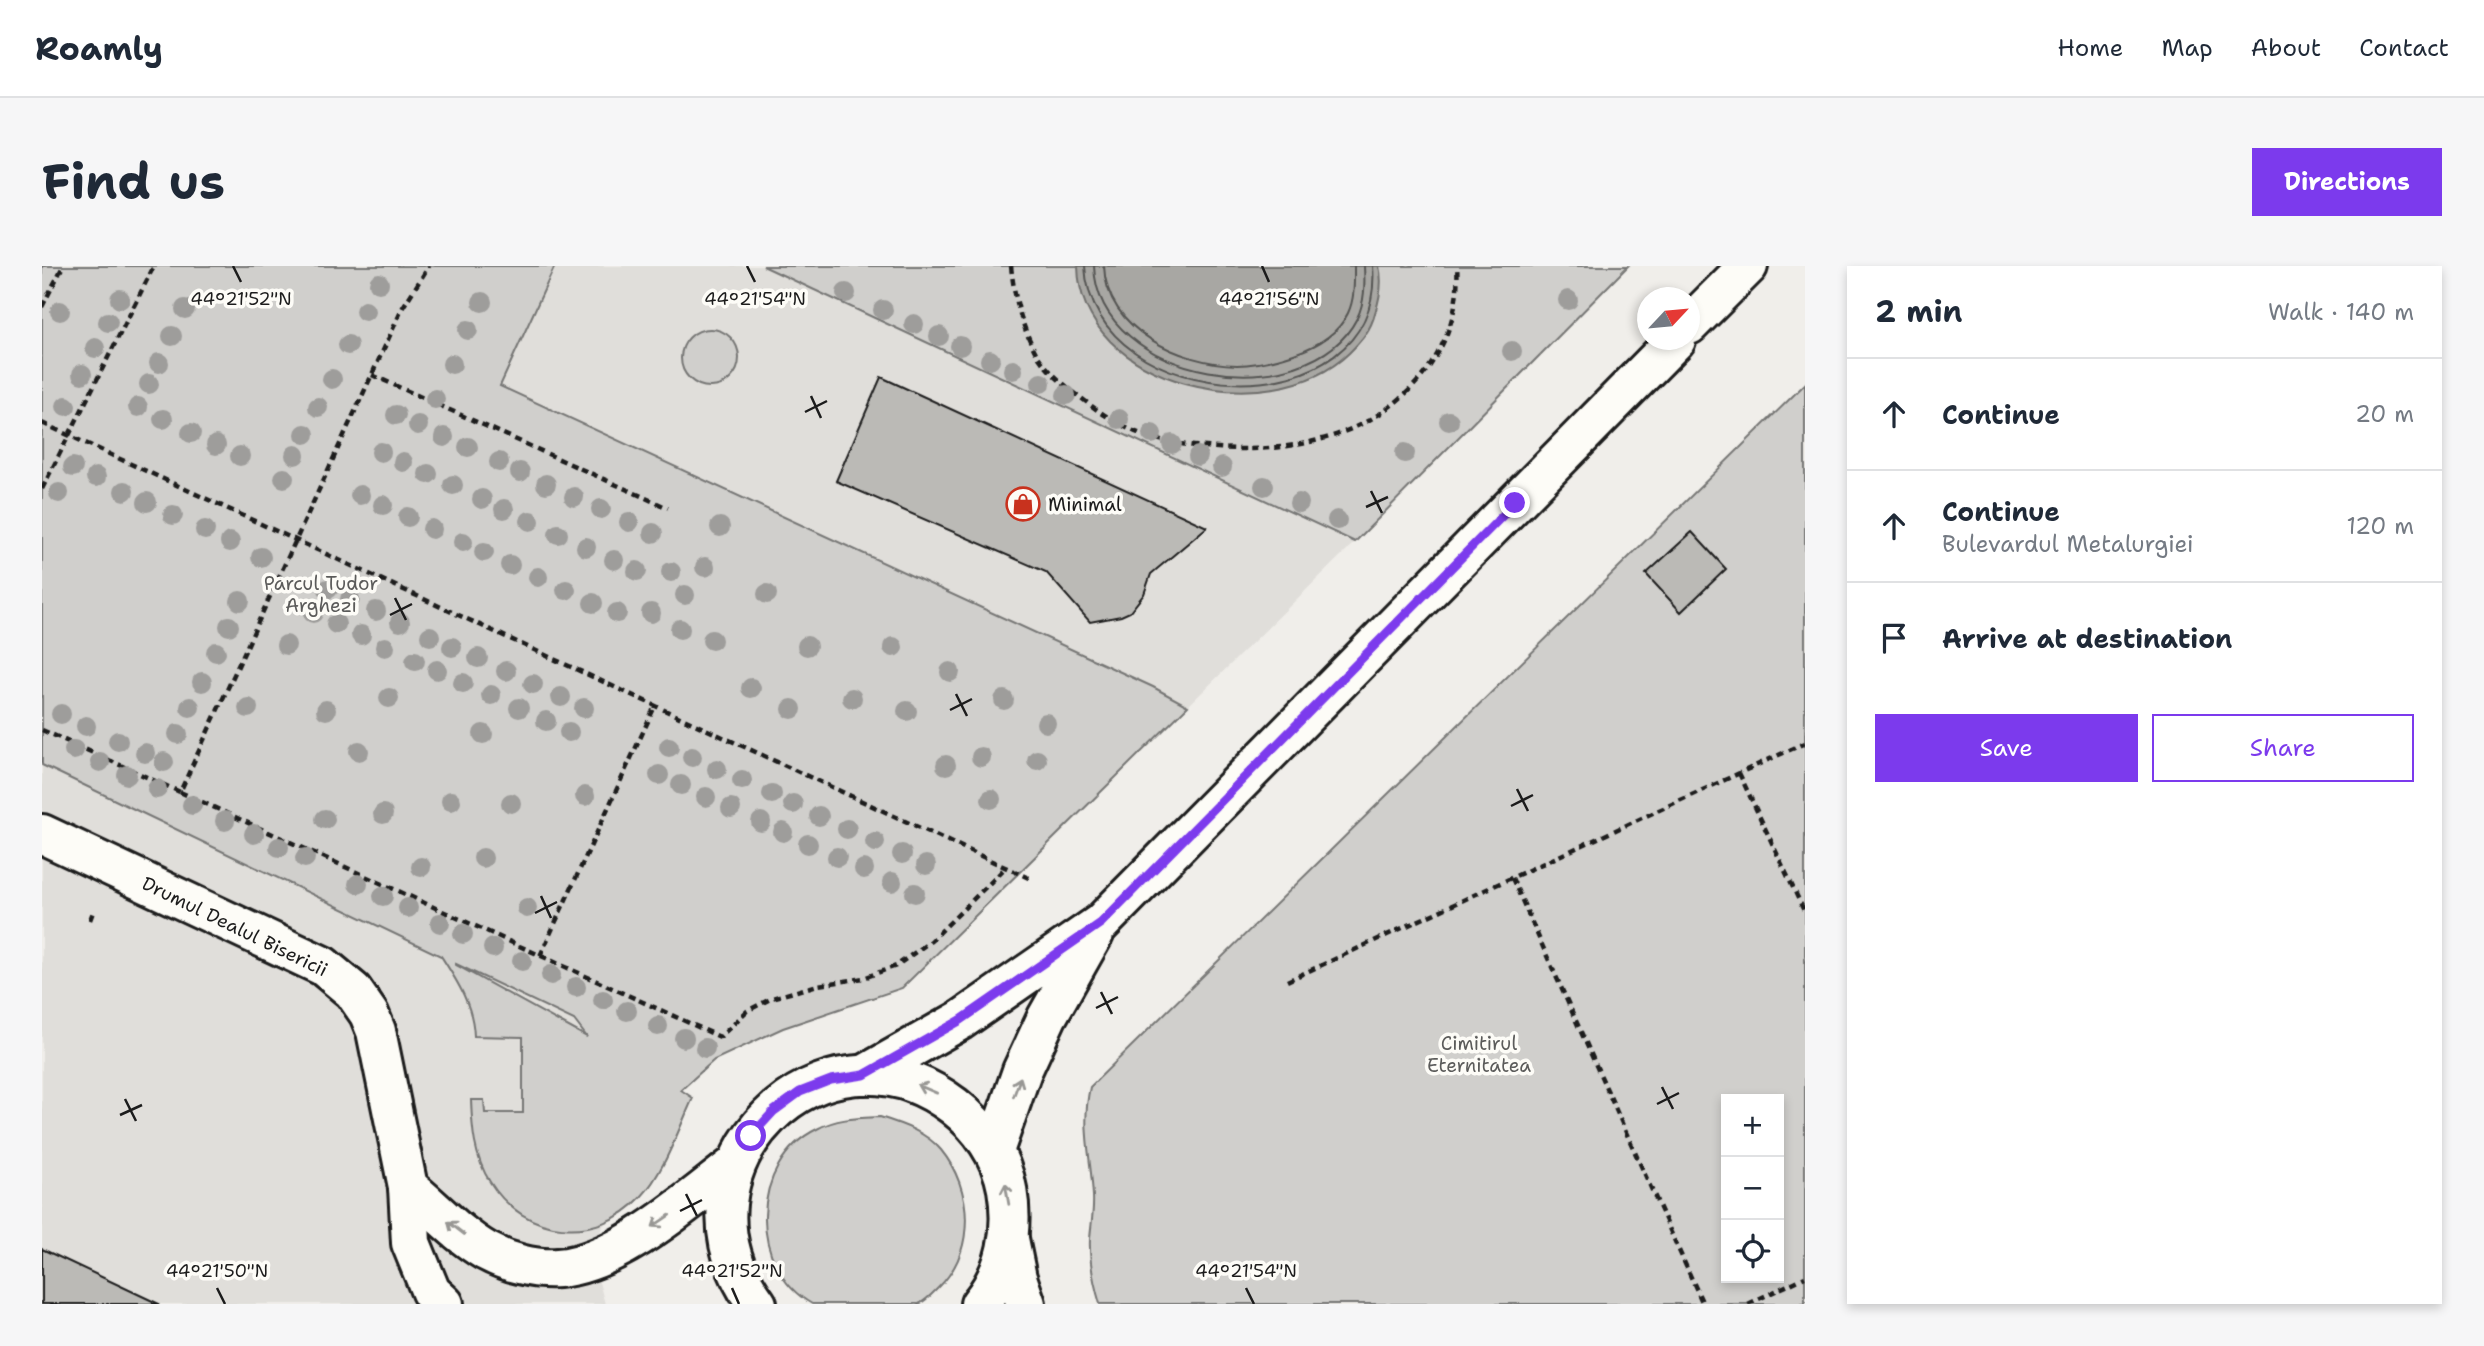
<!DOCTYPE html>
<html lang="en">
<head>
<meta charset="utf-8">
<style>
	:root { --surface:#fff; --page:#f6f6f7; --text:#1f2937; --muted:#747a83; --line:#e0e1e3; --accent:#7c3aed }
	body { margin:0; font-family:"Shantell Sans",sans-serif; background:var(--page); color:var(--text) }
	.controls { position:absolute; right:21px; bottom:21px; display:grid; overflow:hidden; border-radius:0px; box-shadow:0 4px 10px #0003 }
	.controls button { width:63px; height:63px; display:grid; place-items:center; padding:0; border:0; border-bottom:2px solid var(--line); background:var(--surface); color:var(--text); font:35px sans-serif }
	.compass { position:absolute; left:1595px; top:21px; width:63px; height:63px; border-radius:50%; background:var(--surface); box-shadow:0 4px 10px #0003; rotate:64deg }
	.stop { position:absolute; width:21px; height:21px; margin:-16px; border:5px solid #7c3aed; border-radius:50%; background:#fff }
	.stop.end { background:#7c3aed; border-color:#fff; box-shadow:0 2px 7px #0008 }
	.list { margin:0; padding:0; list-style:none }
	h2 { display:flex; justify-content:space-between; align-items:center; height:91px; margin:0; padding:0 28px; font-size:30px }
	h2 small { font-size:23px; font-weight:400; color:var(--muted) }
	.list li { display:grid; grid-template-columns:46px 1fr auto; gap:21px; align-items:center; box-sizing:border-box; height:112px; padding:0 28px; border-top:2px solid var(--line) }
	.list b { display:block; font-size:26px; white-space:nowrap }
	.list p { margin:0; font-size:23px; white-space:nowrap; color:var(--muted) }
	.list em { font-size:23px; font-style:normal; color:var(--muted) }
	.actions { display:flex; gap:14px; padding:21px 28px }
	.actions a { flex:1; padding:16px 0; border:2px solid var(--accent); border-radius:0px; text-align:center; font-size:24px; color:var(--accent) }
	.actions .main { background:var(--accent); color:#fff }
	.icon { flex:none; width:38px; height:38px; fill:none; stroke:currentColor; stroke-width:2; stroke-linecap:round; stroke-linejoin:round }
	.map { position:relative; flex:none; width:1763px; height:1038px; overflow:hidden; border-radius:0px }
	header { display:flex; align-items:center; gap:42px; box-sizing:border-box; height:98px; padding:0 35px; background:var(--surface); border-bottom:2px solid var(--line) }
	header strong { font-size:33px }
	nav { display:flex; gap:38px; margin-inline-start:auto; font-size:24px }
	.intro { display:flex; align-items:center; justify-content:space-between; box-sizing:border-box; height:168px; padding:0 42px }
	h1 { margin:0; font-size:49px }
	.button { padding:18px 32px; border-radius:0px; background:var(--accent); color:#fff; font-size:24px; font-weight:700 }
	main { display:flex; gap:42px; padding:0 42px }
	aside { flex:1; background:var(--surface); border-radius:0px; box-shadow:0 4px 10px #0003 }
	.map>svg:first-child { display:block }
	.built { fill:#e0deda }
	.green { fill:#d0cfcc; stroke:#767674; stroke-width:2; fill-rule:evenodd }
	.water { fill:#a8a7a3; stroke:#706f6d; stroke-width:2 }
	.lines { fill:none; stroke-linecap:round; stroke-linejoin:round }
	.shore { stroke:#545452; stroke-width:2 }
	.building { fill:#bbbab6; stroke:#1c1c1c; stroke-width:2 }
	.street-casing { stroke:#1c1c1c; stroke-width:44 }
	.secondary-casing { stroke:#1c1c1c; stroke-width:44 }
	.path { stroke:#1c1c1c; stroke-width:4.5; stroke-dasharray:7 5; stroke-linecap:butt }
	.street { stroke:#fdfcf7; stroke-width:38 }
	.secondary { stroke:#fdfcf7; stroke-width:38 }
	.tree { fill:#9e9d9b }
	.oneway { stroke:#989794 }
	.route { stroke:#7c3aed; stroke-width:9 }
	.ticks { fill:none; stroke:#1c1c1c; stroke-width:2.5 }
	.labels { text-anchor:middle; stroke-width:7; stroke-linejoin:round; paint-order:stroke }
	.poi-label { font-size:19px; fill:#1c1c1c; stroke:#fdfcf7; text-anchor:start }
	.park-label { font-size:19px; fill:#5b5b5a; stroke:#fdfcf7 }
	.street-label { font-size:19px; fill:#1c1c1c; stroke:#fdfcf7 }
	.ticks-label { font-size:18px; text-anchor:middle; fill:#1c1c1c; stroke:#fdfcf7; stroke-width:7; stroke-linejoin:round; paint-order:stroke }
</style>
</head>
<body>
<header>
<strong>Roamly</strong>
<nav><a>Home</a><a>Map</a><a>About</a><a>Contact</a></nav>
</header>
<div class="intro"><h1>Find us</h1><a class="button">Directions</a></div>
<main>
<div class="map">
<svg width="1763" height="1038" viewBox="0 0 1763 1038">
	<rect width="100%" height="100%" fill="#f0eeea"/>
	<filter id="ink" filterUnits="userSpaceOnUse"><feTurbulence type="fractalNoise" baseFrequency=".0143" numOctaves="2"/><feDisplacementMap in="SourceGraphic" scale="14" xChannelSelector="R" yChannelSelector="G"/><feConvolveMatrix kernelMatrix="1 2 1 2 8 2 1 2 1" color-interpolation-filters="sRGB"/></filter>
	<g filter="url(#ink)">
		<g class="built">
			<polygon points="513,0 721,0 1313,276 1146,440 1111,421 457,120"/>
			<polygon points="0,499 532,754 553,780 639,824 548,983 563,1038 0,1038"/>
		</g>
		<g class="green">
			<path d="M0 0H513L458 120 1111 421 1146 440 860 722 741 762 672 794 639 824 651 832C637 862 622 907 599 931 555 979 482 971 448 916 432 891 430 862 429 834H442L443 847H481V771L432 770C431 739 415 715 399 690L0 499ZM414 698 532 754 545 771 414 699Z"/>
			<polygon points="721,0 1586,0 1313,276"/>
			<circle cx="668" cy="92" r="29"/>
			<path d="M1763 118V1038H1058C1052 1018 1047 994 1048 973 1049 959 1052 944 1051 930 1049 891 1039 861 1048 821ZM1684 833H1737V1012H1684Z"/>
			<path d="M838 851C860 858 884 866 899 884 931 923 934 984 897 1021 891 1027 885 1034 877 1038H770C706 1002 707 896 775 863 795 852 816 852 838 851Z"/>
		</g>
		<path class="water" d="M1036 0H1337C1341 16 1338 32 1333 47 1329 64 1319 75 1307 87 1230 162 1038 121 1036 0Z"/>
		<g class="lines">
			<g class="shore">
				<path d="M1043 0C1050 150 1344 163 1331 0"/>
				<path d="M1052 0C1056 116 1266 148 1315 52 1323 36 1323 18 1322 0"/>
				<path d="M1062 0C1064 64 1139 98 1195 99 1215 99 1234 94 1252 88 1273 81 1296 68 1306 47 1313 32 1312 16 1312 0"/>
			</g>
		</g>
		<g class="building">
			<polygon points="839,111 1165,261 1109,308 1102,328 1088,346 1079,350 1048,356 1004,306 794,215"/>
			<polygon points="1650,266 1684,303 1639,346 1604,308"/>
			<polygon points="0,983 117,1038 0,1038"/>
		</g>
		<g class="lines">
			<defs>
				<g id="street">
					<polyline points="0,568 281,700 311,725 327,748 334,765 366,921 369,977 389,1026 402,1038"/>
					<path d="M366 921C392 942 415 968 444 985 464 996 493 1004 516 1002 577 997 646 935 693 899"/>
				</g>
				<g id="secondary">
					<polyline points="1647,59 1706,0"/>
					<polyline points="822,809 919,754 1059,657 1634,74"/>
					<polyline points="952,885 980,805 1005,751 1052,668"/>
					<polyline points="967,973 975,1012 984,1038"/>
					<path d="M715 1038C615 903 781 739 912 840 938 860 959 889 965 923 972 963 965 1005 938 1038"/>
				</g>
			</defs>
			<use href="#street" class="street-casing"/>
			<use href="#secondary" class="secondary-casing"/>
			<g class="path">
				<path d="M969 0C972 29 978 55 991 81 1000 101 1021 118 1038 131 1053 143 1069 154 1087 163 1110 174 1139 179 1164 181 1244 189 1328 174 1381 109 1406 78 1418 39 1415 0"/>
				<polyline points="0,41 21,0"/>
				<polyline points="330,109 626,242"/>
				<polyline points="0,157 991,614"/>
				<polyline points="0,223 112,0"/>
				<polyline points="0,464 138,526 361,41 387,0"/>
				<polyline points="1697,507 1763,647"/>
				<polyline points="138,526 678,771 705,745 730,732 776,719 822,712 854,700 889,675 963,602"/>
				<polyline points="1470,612 1661,1038"/>
				<polyline points="48,654 52,643"/>
				<polyline points="498,690 613,440"/>
				<polyline points="1245,715 1763,477"/>
				<polyline points="1706,1038 1763,1011"/>
			</g>
			<use href="#street" class="street"/>
			<use href="#secondary" class="secondary"/>
		</g>
		<g class="tree">
			<circle cx="337" cy="17" r="10"/>
			<circle cx="804" cy="27" r="10"/>
			<circle cx="78" cy="33" r="10"/>
			<circle cx="1526" cy="34" r="10"/>
			<circle cx="440" cy="36" r="10"/>
			<circle cx="143" cy="43" r="10"/>
			<circle cx="841" cy="44" r="10"/>
			<circle cx="18" cy="45" r="10"/>
			<circle cx="323" cy="45" r="10"/>
			<circle cx="66" cy="56" r="10"/>
			<circle cx="872" cy="58" r="10"/>
			<circle cx="426" cy="64" r="10"/>
			<circle cx="130" cy="70" r="10"/>
			<circle cx="897" cy="70" r="10"/>
			<circle cx="306" cy="79" r="10"/>
			<circle cx="918" cy="80" r="10"/>
			<circle cx="53" cy="82" r="10"/>
			<circle cx="1470" cy="85" r="10"/>
			<circle cx="948" cy="94" r="10"/>
			<circle cx="117" cy="97" r="10"/>
			<circle cx="410" cy="98" r="10"/>
			<circle cx="971" cy="104" r="10"/>
			<circle cx="40" cy="108" r="10"/>
			<circle cx="290" cy="113" r="10"/>
			<circle cx="999" cy="117" r="10"/>
			<circle cx="107" cy="118" r="10"/>
			<circle cx="1024" cy="129" r="10"/>
			<circle cx="393" cy="133" r="10"/>
			<circle cx="24" cy="140" r="10"/>
			<circle cx="96" cy="141" r="10"/>
			<circle cx="276" cy="141" r="10"/>
			<circle cx="354" cy="149" r="10"/>
			<circle cx="121" cy="153" r="10"/>
			<circle cx="1077" cy="153" r="10"/>
			<circle cx="1407" cy="155" r="10"/>
			<circle cx="376" cy="159" r="10"/>
			<circle cx="149" cy="167" r="10"/>
			<circle cx="263" cy="168" r="10"/>
			<circle cx="1110" cy="168" r="10"/>
			<circle cx="402" cy="171" r="10"/>
			<circle cx="1130" cy="178" r="10"/>
			<circle cx="174" cy="179" r="10"/>
			<circle cx="426" cy="181" r="10"/>
			<circle cx="339" cy="186" r="10"/>
			<circle cx="1363" cy="187" r="10"/>
			<circle cx="253" cy="189" r="10"/>
			<circle cx="198" cy="190" r="10"/>
			<circle cx="1156" cy="190" r="10"/>
			<circle cx="361" cy="196" r="10"/>
			<circle cx="457" cy="196" r="10"/>
			<circle cx="31" cy="201" r="10"/>
			<circle cx="1180" cy="201" r="10"/>
			<circle cx="478" cy="206" r="10"/>
			<circle cx="386" cy="208" r="10"/>
			<circle cx="54" cy="211" r="10"/>
			<circle cx="242" cy="212" r="10"/>
			<circle cx="504" cy="218" r="10"/>
			<circle cx="411" cy="219" r="10"/>
			<circle cx="1222" cy="220" r="10"/>
			<circle cx="82" cy="225" r="10"/>
			<circle cx="17" cy="227" r="10"/>
			<circle cx="318" cy="229" r="10"/>
			<circle cx="532" cy="231" r="10"/>
			<circle cx="440" cy="233" r="10"/>
			<circle cx="105" cy="236" r="10"/>
			<circle cx="1257" cy="237" r="10"/>
			<circle cx="341" cy="239" r="10"/>
			<circle cx="462" cy="243" r="10"/>
			<circle cx="559" cy="243" r="10"/>
			<circle cx="131" cy="249" r="10"/>
			<circle cx="366" cy="251" r="10"/>
			<circle cx="1295" cy="254" r="10"/>
			<circle cx="488" cy="255" r="10"/>
			<circle cx="587" cy="256" r="10"/>
			<circle cx="678" cy="261" r="10"/>
			<circle cx="390" cy="263" r="10"/>
			<circle cx="163" cy="264" r="10"/>
			<circle cx="611" cy="267" r="10"/>
			<circle cx="516" cy="268" r="10"/>
			<circle cx="188" cy="276" r="10"/>
			<circle cx="421" cy="276" r="10"/>
			<circle cx="544" cy="281" r="10"/>
			<circle cx="442" cy="286" r="10"/>
			<circle cx="219" cy="291" r="10"/>
			<circle cx="572" cy="294" r="10"/>
			<circle cx="468" cy="299" r="10"/>
			<circle cx="663" cy="301" r="10"/>
			<circle cx="595" cy="305" r="10"/>
			<circle cx="629" cy="306" r="10"/>
			<circle cx="496" cy="311" r="10"/>
			<circle cx="286" cy="323" r="10"/>
			<circle cx="524" cy="324" r="10"/>
			<circle cx="725" cy="328" r="10"/>
			<circle cx="643" cy="329" r="10"/>
			<circle cx="308" cy="333" r="10"/>
			<circle cx="198" cy="335" r="10"/>
			<circle cx="551" cy="337" r="10"/>
			<circle cx="334" cy="345" r="10"/>
			<circle cx="271" cy="347" r="10"/>
			<circle cx="575" cy="347" r="10"/>
			<circle cx="609" cy="347" r="10"/>
			<circle cx="358" cy="356" r="10"/>
			<circle cx="294" cy="358" r="10"/>
			<circle cx="187" cy="360" r="10"/>
			<circle cx="638" cy="363" r="10"/>
			<circle cx="319" cy="369" r="10"/>
			<circle cx="388" cy="370" r="10"/>
			<circle cx="670" cy="374" r="10"/>
			<circle cx="244" cy="379" r="10"/>
			<circle cx="765" cy="380" r="10"/>
			<circle cx="343" cy="381" r="10"/>
			<circle cx="410" cy="381" r="10"/>
			<circle cx="851" cy="381" r="10"/>
			<circle cx="174" cy="386" r="10"/>
			<circle cx="436" cy="392" r="10"/>
			<circle cx="373" cy="395" r="10"/>
			<circle cx="395" cy="404" r="10"/>
			<circle cx="464" cy="405" r="10"/>
			<circle cx="908" cy="406" r="10"/>
			<circle cx="160" cy="416" r="10"/>
			<circle cx="421" cy="417" r="10"/>
			<circle cx="491" cy="418" r="10"/>
			<circle cx="709" cy="422" r="10"/>
			<circle cx="449" cy="429" r="10"/>
			<circle cx="519" cy="431" r="10"/>
			<circle cx="347" cy="432" r="10"/>
			<circle cx="810" cy="432" r="10"/>
			<circle cx="962" cy="434" r="10"/>
			<circle cx="148" cy="441" r="10"/>
			<circle cx="206" cy="442" r="10"/>
			<circle cx="477" cy="442" r="10"/>
			<circle cx="542" cy="442" r="10"/>
			<circle cx="750" cy="443" r="10"/>
			<circle cx="284" cy="444" r="10"/>
			<circle cx="865" cy="445" r="10"/>
			<circle cx="19" cy="448" r="10"/>
			<circle cx="504" cy="455" r="10"/>
			<circle cx="1004" cy="457" r="10"/>
			<circle cx="44" cy="460" r="10"/>
			<circle cx="527" cy="466" r="10"/>
			<circle cx="136" cy="468" r="10"/>
			<circle cx="441" cy="468" r="10"/>
			<circle cx="76" cy="475" r="10"/>
			<circle cx="627" cy="481" r="10"/>
			<circle cx="32" cy="484" r="10"/>
			<circle cx="317" cy="485" r="10"/>
			<circle cx="103" cy="487" r="10"/>
			<circle cx="650" cy="491" r="10"/>
			<circle cx="939" cy="491" r="10"/>
			<circle cx="995" cy="494" r="10"/>
			<circle cx="58" cy="496" r="10"/>
			<circle cx="122" cy="496" r="10"/>
			<circle cx="904" cy="499" r="10"/>
			<circle cx="675" cy="503" r="10"/>
			<circle cx="85" cy="509" r="10"/>
			<circle cx="617" cy="509" r="10"/>
			<circle cx="700" cy="514" r="10"/>
			<circle cx="639" cy="519" r="10"/>
			<circle cx="115" cy="523" r="10"/>
			<circle cx="730" cy="528" r="10"/>
			<circle cx="543" cy="530" r="10"/>
			<circle cx="664" cy="531" r="10"/>
			<circle cx="949" cy="533" r="10"/>
			<circle cx="409" cy="535" r="10"/>
			<circle cx="469" cy="537" r="10"/>
			<circle cx="751" cy="538" r="10"/>
			<circle cx="150" cy="539" r="10"/>
			<circle cx="689" cy="542" r="10"/>
			<circle cx="341" cy="548" r="10"/>
			<circle cx="777" cy="550" r="10"/>
			<circle cx="283" cy="553" r="10"/>
			<circle cx="183" cy="555" r="10"/>
			<circle cx="719" cy="556" r="10"/>
			<circle cx="805" cy="563" r="10"/>
			<circle cx="741" cy="566" r="10"/>
			<circle cx="212" cy="568" r="10"/>
			<circle cx="833" cy="576" r="10"/>
			<circle cx="766" cy="578" r="10"/>
			<circle cx="237" cy="581" r="10"/>
			<circle cx="860" cy="588" r="10"/>
			<circle cx="795" cy="591" r="10"/>
			<circle cx="263" cy="592" r="10"/>
			<circle cx="441" cy="592" r="10"/>
			<circle cx="884" cy="599" r="10"/>
			<circle cx="379" cy="601" r="10"/>
			<circle cx="822" cy="603" r="10"/>
			<circle cx="850" cy="616" r="10"/>
			<circle cx="316" cy="618" r="10"/>
			<circle cx="873" cy="627" r="10"/>
			<circle cx="341" cy="630" r="10"/>
			<circle cx="366" cy="642" r="10"/>
			<circle cx="485" cy="642" r="10"/>
			<circle cx="398" cy="657" r="10"/>
			<circle cx="421" cy="668" r="10"/>
			<circle cx="451" cy="682" r="10"/>
			<circle cx="480" cy="695" r="10"/>
			<circle cx="509" cy="709" r="10"/>
			<circle cx="534" cy="721" r="10"/>
			<circle cx="561" cy="734" r="10"/>
			<circle cx="585" cy="745" r="10"/>
			<circle cx="616" cy="760" r="10"/>
			<circle cx="642" cy="772" r="10"/>
			<circle cx="663" cy="782" r="10"/>
		</g>
		<defs><path id="oneway-shaft" d="M-6 0H5M1.5-3L5.5 0L1.5 3" fill="none" stroke-width="1.6" stroke-linecap="round" stroke-linejoin="round" transform="scale(1.75)"/></defs>
		<g class="oneway">
			<use href="#oneway-shaft" transform="translate(975 821) rotate(-70)"/>
			<use href="#oneway-shaft" transform="translate(885 823) rotate(-157)"/>
			<use href="#oneway-shaft" transform="translate(965 928) rotate(-100)"/>
			<use href="#oneway-shaft" transform="translate(619 955) rotate(146)"/>
			<use href="#oneway-shaft" transform="translate(414 962) rotate(-142)"/>
		</g>
	</g>
	<g class="lines" filter="url(#ink)">
		<polyline class="route" points="709,870 732,845 758,826 789,814 822,809 919,754 1059,657 1473,237"/>
	</g>
	<path class="ticks" d="M191 0 199 16M705 0 713 16M1220 0 1227 16M769 130 779 152M763 146 785 135M1329 225 1340 247M1324 241 1346 231M353 332 364 354M348 349 370 338M914 428 925 450M908 444 930 433M1475 523 1486 545M1469 540 1491 529M499 630 509 652M493 647 515 636M1059 726 1070 748M1054 742 1076 731M1620 821 1631 843M83 833 94 855M1615 838 1637 827M78 849 100 839M644 928 655 950M638 945 660 934M175 1022 183 1038M690 1022 697 1038M1204 1022 1212 1038"/>
	<defs>
		<symbol id="shop-ring" viewBox="-11 -11 22 22"><circle r="9.5" fill="#fdfcf7" stroke="#c8321e" stroke-width="1.5"/><path d="M-5-2.5h2.3a2.7 3.5 0 0 1 5.4 0H5L5.5 6h-11ZM-1.5-2.5h3a1.5 2.3 0 0 0-3 0Z" fill="#c8321e"/></symbol>
	</defs>
	<g fill-rule="evenodd">
		<use href="#shop-ring" x="962" y="219" width="38" height="38"/>
	</g>
	<g class="labels">
		<g class="poi-label">
			<text x="1006" y="245">Minimal</text>
		</g>
		<g class="park-label">
			<text x="279" y="324">Parcul Tudor<tspan x="279" dy="22">Arghezi</tspan></text>
			<text x="1437" y="784">Cimitirul<tspan x="1437" dy="22">Eternitatea</tspan></text>
		</g>
		<g class="street-label">
			<text transform="translate(193 660) rotate(26)" y="7">Drumul Dealul Bisericii</text>
		</g>
	</g>
	<g class="ticks-label">
		<text x="199" y="39">44°21'52"N</text>
		<text x="713" y="39">44°21'54"N</text>
		<text x="1227" y="39">44°21'56"N</text>
		<text x="175" y="1011">44°21'50"N</text>
		<text x="690" y="1011">44°21'52"N</text>
		<text x="1204" y="1011">44°21'54"N</text>
	</g>
</svg>
<div class="controls">
<button>+</button>
<button>−</button>
<button><svg class="icon" aria-label="locate" viewBox="0 0 24 24"><circle cx="12" cy="12" r="6"/><path d="M12 2v4M12 18v4M2 12h4M18 12h4"/></svg></button>
</div>
<svg class="compass" viewBox="-18 -18 36 36"><path d="M0-13l5 13h-10z" fill="#e53935"/><path d="M0 13l5-13h-10z" fill="#747a83"/></svg>
<div class="stop" style="left:709px;top:870px"></div>
<div class="stop end" style="left:1473px;top:237px"></div>
</div>
<aside>
<h2>2 min<small>Walk · 140 m</small></h2>
<ul class="list">
<li><svg class="icon" aria-label="ahead" viewBox="0 0 24 24"><path d="M12 20V5M6 11l6-6 6 6"/></svg><div><b>Continue</b></div><em>20 m</em></li>
<li><svg class="icon" aria-label="ahead" viewBox="0 0 24 24"><path d="M12 20V5M6 11l6-6 6 6"/></svg><div><b>Continue</b><p>Bulevardul Metalurgiei</p></div><em>120 m</em></li>
<li><svg class="icon" aria-label="arrive" viewBox="0 0 24 24"><path d="M6 21V4h12l-3 4 3 4H6"/></svg><div><b>Arrive at destination</b></div></li>
</ul>
<div class="actions"><a class="main">Save</a><a>Share</a></div>
</aside>
</main>
</body>
</html>
